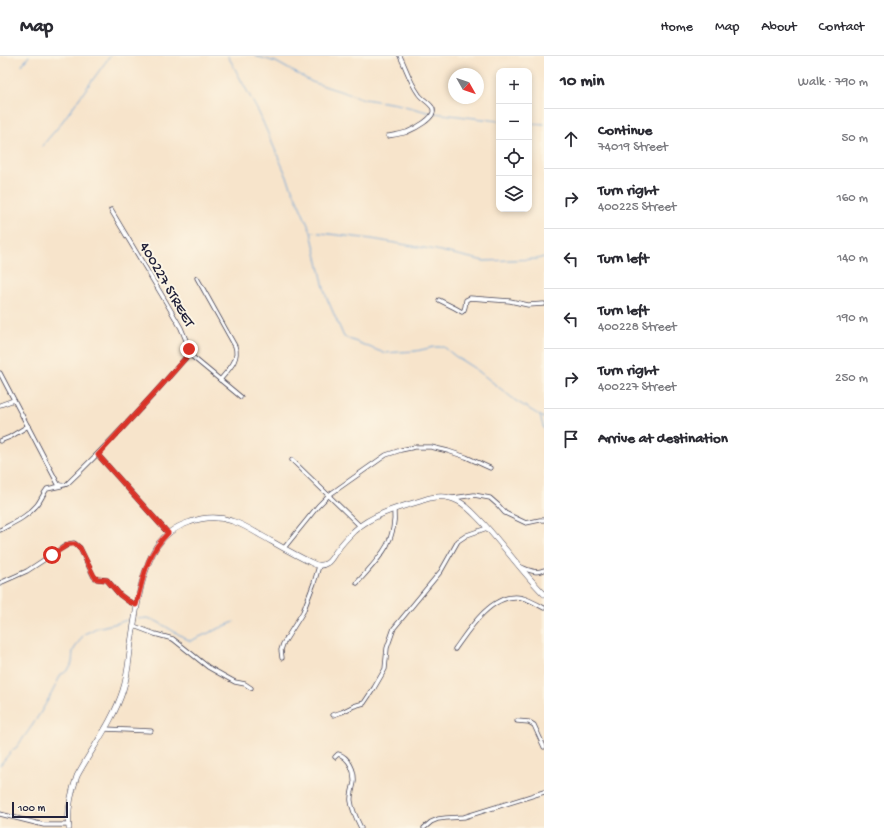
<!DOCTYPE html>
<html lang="en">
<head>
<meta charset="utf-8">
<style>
	:root { --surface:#fff; --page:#f7f7f7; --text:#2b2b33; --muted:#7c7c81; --line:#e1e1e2 }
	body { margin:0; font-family:"Gochi Hand",sans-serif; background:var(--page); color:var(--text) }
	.controls { position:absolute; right:12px; top:12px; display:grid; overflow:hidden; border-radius:8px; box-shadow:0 2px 6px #0003 }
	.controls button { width:36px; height:36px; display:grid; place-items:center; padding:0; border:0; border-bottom:1px solid var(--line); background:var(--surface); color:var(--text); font:20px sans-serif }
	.compass { position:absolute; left:448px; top:12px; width:36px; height:36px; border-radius:50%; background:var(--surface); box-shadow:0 2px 6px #0003; rotate:130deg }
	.scale { position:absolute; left:12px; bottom:10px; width:56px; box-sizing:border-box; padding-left:4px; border:2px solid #22223b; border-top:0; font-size:11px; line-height:14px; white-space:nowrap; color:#22223b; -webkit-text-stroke:3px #fcf5e5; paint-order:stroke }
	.stop { position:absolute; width:12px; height:12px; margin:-9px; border:3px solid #d93025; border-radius:50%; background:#fff }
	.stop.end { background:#d93025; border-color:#fff; box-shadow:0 1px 4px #0008 }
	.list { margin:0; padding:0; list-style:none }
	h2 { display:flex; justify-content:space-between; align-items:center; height:52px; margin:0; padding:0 16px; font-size:17px }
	h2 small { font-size:13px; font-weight:400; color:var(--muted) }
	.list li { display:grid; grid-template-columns:26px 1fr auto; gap:12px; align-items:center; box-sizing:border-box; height:60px; padding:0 16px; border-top:1px solid var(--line) }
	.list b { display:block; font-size:15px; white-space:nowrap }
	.list p { margin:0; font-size:13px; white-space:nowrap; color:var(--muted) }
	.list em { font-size:13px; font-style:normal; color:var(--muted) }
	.icon { flex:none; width:22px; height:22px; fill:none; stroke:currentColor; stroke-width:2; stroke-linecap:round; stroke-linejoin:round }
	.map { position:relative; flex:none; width:544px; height:772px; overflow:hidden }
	header { display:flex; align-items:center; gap:24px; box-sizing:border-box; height:56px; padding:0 20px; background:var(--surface); border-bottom:1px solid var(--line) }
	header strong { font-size:19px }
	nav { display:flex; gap:22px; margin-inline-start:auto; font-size:14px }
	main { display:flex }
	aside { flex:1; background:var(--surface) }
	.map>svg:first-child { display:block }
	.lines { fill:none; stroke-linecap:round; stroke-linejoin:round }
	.stream { stroke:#669fd5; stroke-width:1 }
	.street-casing { stroke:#423f51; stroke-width:5 }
	.secondary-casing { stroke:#423f51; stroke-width:6 }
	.street { stroke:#fff; stroke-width:3.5 }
	.secondary { stroke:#fff; stroke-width:5 }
	.route { stroke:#d93025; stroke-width:5 }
	.labels { text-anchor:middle; stroke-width:4; stroke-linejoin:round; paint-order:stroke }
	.street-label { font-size:15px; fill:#22223b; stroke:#fcf5e5 }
</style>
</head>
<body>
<header>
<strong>Map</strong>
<nav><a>Home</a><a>Map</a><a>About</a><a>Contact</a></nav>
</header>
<main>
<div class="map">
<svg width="544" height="772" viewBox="0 0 544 772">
	<rect width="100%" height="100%" fill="#fcf5e5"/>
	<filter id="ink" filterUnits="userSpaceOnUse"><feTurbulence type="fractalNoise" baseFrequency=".025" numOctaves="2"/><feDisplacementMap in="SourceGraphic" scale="8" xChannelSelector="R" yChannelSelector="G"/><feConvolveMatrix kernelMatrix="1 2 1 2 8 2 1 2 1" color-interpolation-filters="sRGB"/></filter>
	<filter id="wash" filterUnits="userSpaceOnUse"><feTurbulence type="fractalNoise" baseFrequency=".012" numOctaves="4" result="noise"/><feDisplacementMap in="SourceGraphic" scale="16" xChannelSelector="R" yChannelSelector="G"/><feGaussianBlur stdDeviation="0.9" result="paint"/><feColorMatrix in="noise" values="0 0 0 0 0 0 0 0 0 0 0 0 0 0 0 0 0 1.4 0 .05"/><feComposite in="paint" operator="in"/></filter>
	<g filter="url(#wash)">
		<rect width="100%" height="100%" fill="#f7e4cb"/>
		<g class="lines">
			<g class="stream">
				<polyline points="228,0 259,57 311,176 326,240 344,281 384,297 416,295 434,291 444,291 455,300 477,314 516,345 544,362"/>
				<polyline points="255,0 276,6 312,26 364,43 397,48 431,57"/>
				<polyline points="22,9 29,0"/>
				<polyline points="434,57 499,65"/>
				<polyline points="529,67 544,68"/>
				<polyline points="42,90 59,70 110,0"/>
				<polyline points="312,176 372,183 436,194 484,205 537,203 544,201"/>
				<polyline points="540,360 544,373"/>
				<polyline points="137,563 148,562 158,566 190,585 234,566"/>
				<path d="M0 709 13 693H15C33 670 49 645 61 618L64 617 70 612 72 607 73 595 84 578 91 575 96 572 118 567 127 564"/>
			</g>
		</g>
	</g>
	<g filter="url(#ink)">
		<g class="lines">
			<defs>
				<g id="street">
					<path d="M388 80C394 79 401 78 407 76 414 73 436 62 433 53 431 47 421 43 418 37 410 26 406 12 400 0"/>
					<path d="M197 222 235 290C240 304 228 314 220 324"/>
					<path d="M439 244 455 252 462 256C466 254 465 248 466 244L470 242 510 245 528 249 544 248"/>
					<polyline points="189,298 241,341"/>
					<path d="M0 317 58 428C61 430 63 430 67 428 110 387 150 343 189 298V295L188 289 181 272 163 241 111 154"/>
					<polyline points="0,349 14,344"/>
					<polyline points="0,385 10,381 28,370"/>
					<polyline points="98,399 168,477"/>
					<polyline points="292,404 360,470"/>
					<polyline points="453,442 474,439 490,442 498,449 505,457 526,467 540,464 544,464"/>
					<path d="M0 474C13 467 27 461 37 449 41 444 43 438 47 433L61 430"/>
					<polyline points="284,492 318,450 329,439 386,399 401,394 415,391 431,391 448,395 466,401 490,412"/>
					<path d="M521 511C529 514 536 518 544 514"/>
					<polyline points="0,527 27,515 62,492 69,488 74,487 80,492 94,521 97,523 107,524 120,539 128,545 136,549"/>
					<path d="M357 527C377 504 397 487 394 454"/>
					<polyline points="134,570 155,578 173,583 208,611 224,620 235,626 245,628 251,632"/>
					<path d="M455 593C468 575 489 541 515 541 525 541 535 547 544 552"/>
					<polyline points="282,602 281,594 283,588 303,556 314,527 319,510"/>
					<polyline points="333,659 342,656 354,650 364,647 374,632 385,613 387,592 394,572 441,515 458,485 467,479 487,472"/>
					<polyline points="517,665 529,666 534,669 544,691"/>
					<polyline points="105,673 151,675"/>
					<path d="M335 701 338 698C349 701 355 715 354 726 353 733 350 739 351 745 352 754 357 764 361 772"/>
					<polyline points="0,758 44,769 69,769"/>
					<polyline points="424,772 431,766 438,763 446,762 464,761 544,736"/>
				</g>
				<path id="secondary" d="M69 772C67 754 71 737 77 720 92 692 113 666 123 634 128 619 129 602 131 587 134 567 137 548 141 530 149 500 158 476 190 466 204 461 218 460 232 465 242 468 252 474 262 480 278 489 293 498 310 506 315 509 321 511 327 507 332 504 334 497 338 493 343 486 348 481 354 475 370 460 396 452 417 446 424 444 430 441 437 441 445 440 452 442 458 445 468 450 475 459 483 467 504 490 522 516 544 538"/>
			</defs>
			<use href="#street" class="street-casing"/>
			<use href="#secondary" class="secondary-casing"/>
			<use href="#street" class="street"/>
			<use href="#secondary" class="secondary"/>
		</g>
	</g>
	<g class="lines" filter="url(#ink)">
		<path class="route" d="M52 499 69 488H75L80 492 94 520 97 523 107 524 120 539 128 545 136 549C144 520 146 499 168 477L98 399 160 331 189 298V293"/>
	</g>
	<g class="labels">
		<g class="street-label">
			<text transform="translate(168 228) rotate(60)" y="5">400227 STREET</text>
		</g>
	</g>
</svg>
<div class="controls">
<button>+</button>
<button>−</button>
<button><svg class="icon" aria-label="locate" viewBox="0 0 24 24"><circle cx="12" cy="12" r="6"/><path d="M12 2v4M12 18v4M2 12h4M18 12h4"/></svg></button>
<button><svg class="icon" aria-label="layers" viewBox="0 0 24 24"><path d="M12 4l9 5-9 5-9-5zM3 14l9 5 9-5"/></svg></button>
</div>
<svg class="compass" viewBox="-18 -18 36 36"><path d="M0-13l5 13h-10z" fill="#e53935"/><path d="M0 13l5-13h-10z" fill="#7c7c81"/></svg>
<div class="scale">100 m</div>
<div class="stop" style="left:52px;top:499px"></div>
<div class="stop end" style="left:189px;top:293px"></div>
</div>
<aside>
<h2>10 min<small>Walk · 790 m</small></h2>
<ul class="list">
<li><svg class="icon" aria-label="ahead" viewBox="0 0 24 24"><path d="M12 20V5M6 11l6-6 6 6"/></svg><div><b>Continue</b><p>74019 Street</p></div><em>50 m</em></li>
<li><svg class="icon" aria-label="right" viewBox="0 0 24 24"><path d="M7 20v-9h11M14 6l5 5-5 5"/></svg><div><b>Turn right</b><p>400225 Street</p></div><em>160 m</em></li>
<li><svg class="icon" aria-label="left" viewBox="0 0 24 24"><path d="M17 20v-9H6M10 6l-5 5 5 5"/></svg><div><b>Turn left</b></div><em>140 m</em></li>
<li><svg class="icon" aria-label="left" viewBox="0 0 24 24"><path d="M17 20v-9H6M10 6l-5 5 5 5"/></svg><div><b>Turn left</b><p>400228 Street</p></div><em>190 m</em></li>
<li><svg class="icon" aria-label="right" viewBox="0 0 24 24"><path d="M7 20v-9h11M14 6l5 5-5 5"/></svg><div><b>Turn right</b><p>400227 Street</p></div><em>250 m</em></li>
<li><svg class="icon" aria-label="arrive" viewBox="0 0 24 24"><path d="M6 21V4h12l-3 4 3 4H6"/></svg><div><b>Arrive at destination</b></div></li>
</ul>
</aside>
</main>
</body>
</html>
